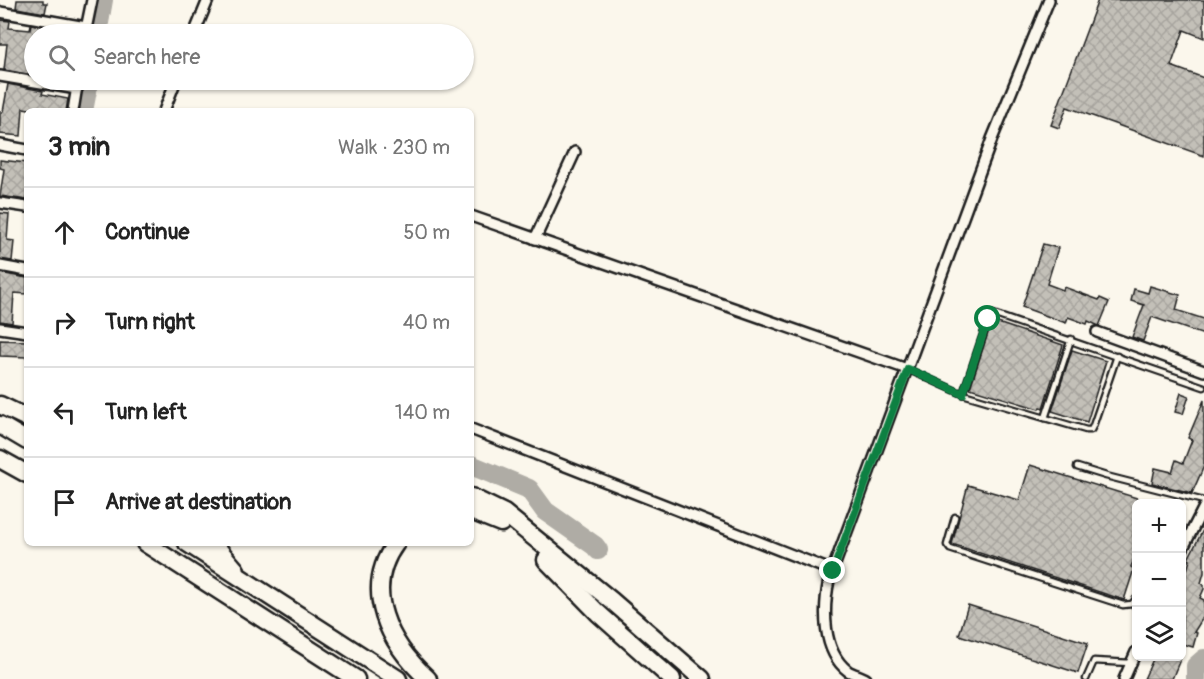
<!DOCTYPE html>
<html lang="en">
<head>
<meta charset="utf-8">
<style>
	:root { --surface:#fff; --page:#f2f2f2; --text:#222; --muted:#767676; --line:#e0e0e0 }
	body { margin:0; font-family:Pangolin,sans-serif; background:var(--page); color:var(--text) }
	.controls { position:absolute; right:18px; bottom:18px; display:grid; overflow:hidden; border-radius:9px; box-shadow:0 2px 4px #0004 }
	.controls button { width:54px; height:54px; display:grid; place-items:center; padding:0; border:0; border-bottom:2px solid var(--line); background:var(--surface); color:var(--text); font:30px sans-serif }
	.stop { position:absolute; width:18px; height:18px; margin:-14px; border:4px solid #0b8043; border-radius:50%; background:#fff }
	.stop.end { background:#0b8043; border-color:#fff; box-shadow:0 2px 6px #0008 }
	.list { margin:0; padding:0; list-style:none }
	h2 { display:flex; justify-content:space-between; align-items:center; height:78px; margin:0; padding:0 24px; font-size:26px }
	h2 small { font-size:20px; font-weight:400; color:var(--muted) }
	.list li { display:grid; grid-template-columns:39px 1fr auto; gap:18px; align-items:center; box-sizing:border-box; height:90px; padding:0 24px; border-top:2px solid var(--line) }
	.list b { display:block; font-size:22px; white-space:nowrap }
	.list em { font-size:20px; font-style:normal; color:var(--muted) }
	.icon { flex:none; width:33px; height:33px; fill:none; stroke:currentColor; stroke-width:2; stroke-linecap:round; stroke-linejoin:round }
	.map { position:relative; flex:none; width:1204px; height:679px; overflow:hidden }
	.search { position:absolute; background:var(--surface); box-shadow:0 2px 4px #0004; left:24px; top:24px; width:450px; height:66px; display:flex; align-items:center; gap:15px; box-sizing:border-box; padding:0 21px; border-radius:33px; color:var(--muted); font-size:22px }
	.panel { position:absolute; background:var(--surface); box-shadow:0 2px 4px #0004; left:24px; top:108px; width:450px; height:438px; border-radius:9px }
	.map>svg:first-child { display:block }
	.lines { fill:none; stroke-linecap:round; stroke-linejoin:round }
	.river { stroke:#afaca5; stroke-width:20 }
	.building { fill:url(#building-cross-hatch); stroke:#1c1c1c; stroke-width:1.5 }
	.service-casing { stroke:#1c1c1c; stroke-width:9 }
	.minor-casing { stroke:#1c1c1c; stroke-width:14 }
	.motorway-casing { stroke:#1c1c1c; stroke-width:21 }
	.service { stroke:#fbf7ec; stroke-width:4.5 }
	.minor { stroke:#fbf7ec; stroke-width:9 }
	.motorway { stroke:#fbf7ec; stroke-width:16 }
	.route { stroke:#0b8043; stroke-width:8 }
</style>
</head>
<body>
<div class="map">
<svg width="1204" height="679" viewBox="0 0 1204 679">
	<defs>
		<pattern id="building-cross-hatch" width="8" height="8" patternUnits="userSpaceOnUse" patternTransform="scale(1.5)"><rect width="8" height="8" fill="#c3c0b8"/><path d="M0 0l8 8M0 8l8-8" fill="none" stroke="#a7a49e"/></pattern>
	</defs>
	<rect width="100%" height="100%" fill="#fbf7ec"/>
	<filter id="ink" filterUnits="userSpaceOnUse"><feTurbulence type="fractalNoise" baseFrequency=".0167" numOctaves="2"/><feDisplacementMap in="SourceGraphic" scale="12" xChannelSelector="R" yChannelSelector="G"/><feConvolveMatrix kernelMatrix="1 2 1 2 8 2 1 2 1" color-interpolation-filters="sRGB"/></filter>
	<g filter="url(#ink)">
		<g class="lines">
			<g class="river">
				<polyline points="97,34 103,0"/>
				<polyline points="83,111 89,80"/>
				<polyline points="471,465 529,489 545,511 595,546 598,550"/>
				<polyline points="1196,679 1196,666 1204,659"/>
			</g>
		</g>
		<g class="building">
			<polygon points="17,0 43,0 43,3 47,3 45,13 16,8"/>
			<polygon points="1098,0 1204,0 1204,38 1184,30 1171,66 1204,78 1204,156 1067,107 1059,128 1051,125"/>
			<polygon points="0,20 10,21 9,28 30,30 31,24 43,26 42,34 34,34 32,75 4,70 7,44 0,44"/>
			<polygon points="8,84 43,91 42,94 68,99 66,111 40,111 23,108 21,136 0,134 0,112 3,112"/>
			<polygon points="0,160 27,163 27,200 0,196 4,169 0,168"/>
			<polygon points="0,213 9,214 7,240 14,241 12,261 0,259"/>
			<polygon points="1043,244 1058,248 1047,284 1063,290 1064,287 1099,300 1100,298 1109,302 1099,326 1088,321 1087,324 1068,317 1066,323 1022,307"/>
			<polygon points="0,273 27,278 27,294 14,293 12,323 0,321"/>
			<polygon points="1150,286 1180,295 1176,310 1204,319 1204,335 1152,317 1143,341 1132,337 1144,305 1131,301 1134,289 1148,293"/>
			<polygon points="992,321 1063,345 1043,408 1040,407 1039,409 970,388"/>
			<polygon points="0,340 27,341 27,357 0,356"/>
			<polygon points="1072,350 1106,361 1087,422 1052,411"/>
			<polygon points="1181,393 1189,396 1183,414 1175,412"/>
			<polygon points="1204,400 1204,466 1192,493 1152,483 1155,468 1172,472 1176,460 1183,463 1192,440 1188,438"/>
			<polygon points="1030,465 1137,498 1137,525 1133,535 1137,536 1137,551 1131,567 1134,569 1124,600 952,544 968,485 1019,500"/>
			<polygon points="1204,528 1204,573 1201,583 1204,585 1204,589 1200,598 1204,600 1204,616 1194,632 1197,633 1193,647 1182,644 1182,575 1185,577 1190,560 1188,559"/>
			<polygon points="968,605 1088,643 1078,673 959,635"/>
			<polygon points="1154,657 1181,657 1172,679 1144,679"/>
		</g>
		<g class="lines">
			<defs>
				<g id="service">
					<polyline points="907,369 963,394 1086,430 1091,430 1093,426 1117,356"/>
					<polyline points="963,394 990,314 993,314 1204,387"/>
					<polyline points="1045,418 1071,339"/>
					<polyline points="1077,467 1106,476 1204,501"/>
					<polyline points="955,517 947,545 950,549 1123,605 1132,604 1136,599"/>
					<polyline points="1086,679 1094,661 1131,663"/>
				</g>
				<g id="minor">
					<polyline points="0,12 86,27"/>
					<polyline points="85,34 92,0"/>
					<polyline points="194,34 208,0"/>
					<polyline points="0,76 77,89"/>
					<polyline points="73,111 78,80"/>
					<polyline points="164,111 176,80"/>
					<polyline points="0,145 27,150"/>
					<polyline points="0,203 27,207"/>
					<polyline points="471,216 907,369"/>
					<polyline points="535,239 575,152"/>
					<polyline points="0,266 27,271"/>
					<polyline points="0,328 27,332"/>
					<polyline points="1097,332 1204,371"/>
					<polyline points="471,429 833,571"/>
					<polyline points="1182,550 1204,507"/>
					<path d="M866 679C861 676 853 674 848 671 822 651 823 609 829 580L992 139 1049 0"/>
					<polyline points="1124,679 1136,652"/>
				</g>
				<g id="motorway">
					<polyline points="0,405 27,418"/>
					<polyline points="0,425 27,441"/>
					<polyline points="0,459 27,474"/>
					<polyline points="471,497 504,513 612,601 702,679"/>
					<polyline points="471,511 501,523"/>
					<polyline points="145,543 356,679"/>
					<polyline points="187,543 398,679"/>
					<polyline points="213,543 236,570"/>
					<path d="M396 543C361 590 389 644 428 679"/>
					<polyline points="546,560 598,613 672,679"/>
				</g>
			</defs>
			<use href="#service" class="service-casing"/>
			<use href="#minor" class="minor-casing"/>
			<use href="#motorway" class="motorway-casing"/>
			<use href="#service" class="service"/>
			<use href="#minor" class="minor"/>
			<use href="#motorway" class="motorway"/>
		</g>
	</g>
	<g class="lines" filter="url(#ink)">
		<polyline class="route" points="833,571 908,369 963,394 988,319"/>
	</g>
</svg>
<div class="controls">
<button>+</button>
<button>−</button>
<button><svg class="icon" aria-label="layers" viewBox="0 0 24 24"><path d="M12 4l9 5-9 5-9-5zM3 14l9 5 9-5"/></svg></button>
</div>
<div class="stop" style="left:988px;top:319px"></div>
<div class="stop end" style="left:833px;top:571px"></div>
<div class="search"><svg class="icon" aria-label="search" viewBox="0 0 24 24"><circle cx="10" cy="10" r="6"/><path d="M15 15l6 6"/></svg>Search here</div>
<section class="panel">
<h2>3 min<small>Walk · 230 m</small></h2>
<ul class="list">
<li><svg class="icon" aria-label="ahead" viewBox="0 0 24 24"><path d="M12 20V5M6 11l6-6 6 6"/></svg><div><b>Continue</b></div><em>50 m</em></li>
<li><svg class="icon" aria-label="right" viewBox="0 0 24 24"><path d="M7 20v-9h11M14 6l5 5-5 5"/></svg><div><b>Turn right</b></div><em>40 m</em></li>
<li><svg class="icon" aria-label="left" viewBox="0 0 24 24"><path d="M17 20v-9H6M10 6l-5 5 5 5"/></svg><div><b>Turn left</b></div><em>140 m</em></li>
<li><svg class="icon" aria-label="arrive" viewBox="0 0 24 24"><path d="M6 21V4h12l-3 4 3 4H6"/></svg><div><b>Arrive at destination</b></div></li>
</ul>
</section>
</div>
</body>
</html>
